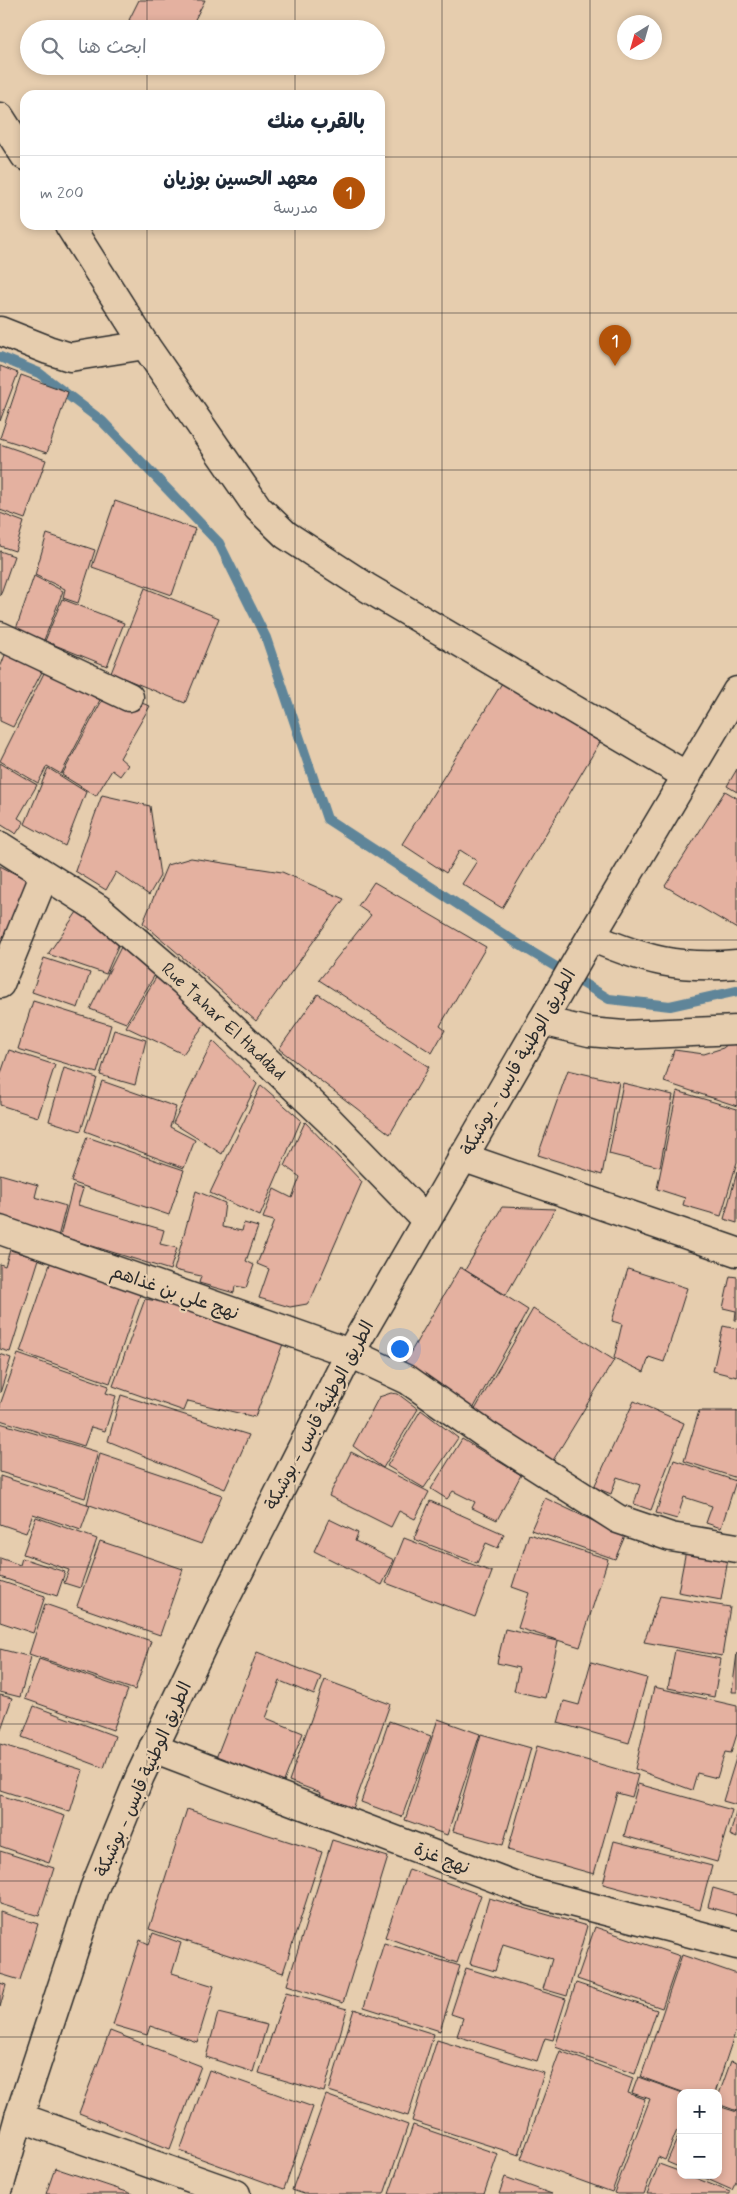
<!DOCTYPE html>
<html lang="ar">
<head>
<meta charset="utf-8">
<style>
	:root { --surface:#fff; --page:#f2f2f3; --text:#1f2937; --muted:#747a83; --line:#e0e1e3; --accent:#b45309 }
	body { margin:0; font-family:Mynerve,"Playpen Sans Arabic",sans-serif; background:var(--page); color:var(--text); direction:rtl }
	.controls { position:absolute; right:15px; bottom:15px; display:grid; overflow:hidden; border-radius:10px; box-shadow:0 2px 8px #0003 }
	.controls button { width:45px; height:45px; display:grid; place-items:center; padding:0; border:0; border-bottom:1px solid var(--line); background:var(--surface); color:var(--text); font:25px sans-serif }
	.compass { position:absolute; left:617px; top:15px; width:45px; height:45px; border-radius:50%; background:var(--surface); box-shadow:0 2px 8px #0003; rotate:217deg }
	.you { position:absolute; left:399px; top:1348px; width:18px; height:18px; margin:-12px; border:4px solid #fff; border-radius:50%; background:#1a73e8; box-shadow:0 0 0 8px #1a73e833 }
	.badge { display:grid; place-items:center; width:32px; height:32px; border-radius:50%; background:var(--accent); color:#fff; font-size:16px; font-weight:700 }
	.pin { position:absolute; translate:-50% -41px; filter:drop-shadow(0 1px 2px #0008) }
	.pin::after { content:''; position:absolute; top:26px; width:18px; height:15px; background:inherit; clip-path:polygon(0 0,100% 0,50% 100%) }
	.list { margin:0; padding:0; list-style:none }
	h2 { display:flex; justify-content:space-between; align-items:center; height:65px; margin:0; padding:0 20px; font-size:21px }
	h2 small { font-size:16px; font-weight:400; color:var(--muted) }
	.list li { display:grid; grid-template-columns:32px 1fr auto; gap:15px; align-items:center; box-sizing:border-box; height:75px; padding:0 20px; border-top:1px solid var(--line) }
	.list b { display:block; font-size:19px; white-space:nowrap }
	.list p { margin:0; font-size:16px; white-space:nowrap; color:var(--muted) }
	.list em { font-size:16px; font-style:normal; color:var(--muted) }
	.icon { flex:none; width:28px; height:28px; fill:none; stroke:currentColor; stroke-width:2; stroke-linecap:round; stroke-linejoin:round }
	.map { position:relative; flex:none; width:737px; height:2194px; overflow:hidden; direction:ltr }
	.search { position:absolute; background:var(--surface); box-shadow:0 2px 8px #0003; left:20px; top:20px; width:365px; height:55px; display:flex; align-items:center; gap:12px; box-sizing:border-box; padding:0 18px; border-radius:28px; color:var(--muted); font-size:19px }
	.panel { position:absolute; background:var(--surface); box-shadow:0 2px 8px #0003; left:20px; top:90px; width:365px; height:140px; border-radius:15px; direction:rtl }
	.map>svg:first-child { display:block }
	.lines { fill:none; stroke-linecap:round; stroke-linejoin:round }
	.stream { stroke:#5f8599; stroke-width:10 }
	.building { fill:#e4b1a0; stroke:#2b2b2b }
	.street-casing { stroke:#2b2b2b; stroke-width:31 }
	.secondary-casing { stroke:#2b2b2b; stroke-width:31 }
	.primary-casing { stroke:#2b2b2b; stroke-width:31 }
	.street { stroke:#e6cdae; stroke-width:28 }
	.secondary { stroke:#e6cdae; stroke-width:28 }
	.primary { stroke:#e6cdae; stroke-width:28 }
	.grid { fill:none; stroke:#2b2b2b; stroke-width:1; stroke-opacity:0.55 }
	.labels { text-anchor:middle; stroke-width:4.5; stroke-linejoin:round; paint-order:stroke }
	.street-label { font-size:18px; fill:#2b2b2b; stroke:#e6cdae }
</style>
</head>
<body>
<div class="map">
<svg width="737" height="2194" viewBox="0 0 737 2194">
	<rect width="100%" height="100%" fill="#e6cdae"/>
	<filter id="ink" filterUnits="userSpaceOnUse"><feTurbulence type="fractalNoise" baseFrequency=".02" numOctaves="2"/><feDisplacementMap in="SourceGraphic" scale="10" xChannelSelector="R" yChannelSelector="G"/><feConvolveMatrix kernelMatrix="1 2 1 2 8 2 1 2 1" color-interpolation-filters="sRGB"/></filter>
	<g filter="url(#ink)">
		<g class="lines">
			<polyline class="stream" points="0,357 39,373 102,421 219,543 266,638 327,819 520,945 609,999 670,1006 737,991"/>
		</g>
		<g class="building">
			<polygon points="139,0 205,0 190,29 145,29 129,20"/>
			<polygon points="0,366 18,373 0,421"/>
			<polygon points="21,375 68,392 47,453 0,438"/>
			<polygon points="0,444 46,460 25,519 0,510"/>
			<polygon points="115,501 195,529 172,595 92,567"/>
			<polygon points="0,513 24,522 15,551 0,546"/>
			<polygon points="47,534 95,550 78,603 63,598 65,589 35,575"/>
			<polygon points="0,551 14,556 0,596"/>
			<polygon points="34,576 63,591 44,640 16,629"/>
			<polygon points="145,588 219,618 185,703 111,673"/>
			<polygon points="62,599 124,623 107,666 45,641"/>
			<polygon points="8,647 44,668 13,727 0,721 0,668"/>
			<polygon points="45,671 100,700 61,774 47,766 38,783 0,761"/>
			<polygon points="502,683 600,742 502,908 462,884 477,861 460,850 446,873 402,844"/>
			<polygon points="107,691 150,706 120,758 128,765 120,776 112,770 96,796 62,775"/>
			<polygon points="0,763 37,785 18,818 24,822 16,834 0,824"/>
			<polygon points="48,768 86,792 65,846 25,824"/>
			<polygon points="737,769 737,792 727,786"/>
			<polygon points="725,791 737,798 737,929 665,886"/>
			<polygon points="102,795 150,806 160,876 149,895 116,872 106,890 75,871"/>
			<polygon points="191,858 282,872 344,899 256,1021 143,923 167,865"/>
			<polygon points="0,866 35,884 0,960"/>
			<polygon points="374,882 486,947 440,1026 445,1030 432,1053 319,980 371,915 358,906"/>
			<polygon points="77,912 120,941 106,974 48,954"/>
			<polygon points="122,945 156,973 126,1023 90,1009"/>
			<polygon points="44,958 90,973 78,1008 32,992"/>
			<polygon points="158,974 209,1018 183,1054 126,1027"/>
			<polygon points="318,994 429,1067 390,1134 279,1049"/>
			<polygon points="33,1001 111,1025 97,1073 18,1049"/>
			<polygon points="114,1030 146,1040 135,1085 100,1075"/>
			<polygon points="734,1039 737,1039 737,1106 664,1082 674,1050 704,1054 723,1048"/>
			<polygon points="213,1041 257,1084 222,1154 173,1123"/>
			<polygon points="9,1050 55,1065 38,1117 0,1105 0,1076"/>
			<polygon points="64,1068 97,1078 81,1131 49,1121"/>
			<polygon points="568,1070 619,1082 602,1175 538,1155"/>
			<polygon points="102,1081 176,1107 170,1127 195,1140 184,1168 85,1131"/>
			<polygon points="623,1083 673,1095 660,1167 609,1154"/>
			<polygon points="261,1085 301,1120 260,1216 210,1193"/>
			<polygon points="677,1091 737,1109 737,1162 721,1216 683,1205 685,1198 657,1189"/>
			<polygon points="305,1122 362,1182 312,1297 307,1304 290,1307 259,1298 269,1269 257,1264 274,1221 263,1218 274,1189 292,1198 300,1177 285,1166"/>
			<polygon points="87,1137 184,1170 169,1215 71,1182"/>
			<polygon points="737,1172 737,1223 724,1219"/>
			<polygon points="0,1174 38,1185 35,1197 66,1206 58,1237 0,1221"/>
			<polygon points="73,1186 83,1189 78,1205 164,1230 160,1244 177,1248 170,1270 60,1236"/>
			<polygon points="196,1191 225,1203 222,1227 242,1231 244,1223 258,1227 246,1261 254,1265 246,1288 235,1286 234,1293 199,1283 201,1276 174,1270"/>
			<polygon points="502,1207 555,1209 506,1295 465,1270"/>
			<polygon points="10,1250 39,1259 10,1352 0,1349 0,1264 5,1266"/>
			<polygon points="51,1261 141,1292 110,1383 20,1352"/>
			<polygon points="460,1267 528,1310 472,1411 402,1367"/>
			<polygon points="628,1269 687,1288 664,1362 649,1357 644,1372 614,1358 622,1324 612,1321"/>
			<polygon points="730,1276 737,1277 737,1320 735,1320 736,1311 723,1308"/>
			<polygon points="145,1299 164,1302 283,1344 255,1417 188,1401 184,1411 113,1386"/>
			<polygon points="533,1309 614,1360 552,1462 473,1413"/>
			<polygon points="723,1326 737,1329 737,1377 713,1371"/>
			<polygon points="0,1354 11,1358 0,1393"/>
			<polygon points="18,1354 109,1386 106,1393 116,1396 105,1431 91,1427 84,1446 0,1420 0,1405"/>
			<polygon points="391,1393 398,1394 418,1409 383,1468 353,1446 379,1397"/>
			<polygon points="121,1395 249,1435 225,1489 108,1441"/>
			<polygon points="634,1401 684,1423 651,1510 634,1504 640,1485 617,1477 611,1494 594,1487"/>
			<polygon points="421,1410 458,1438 424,1488 387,1466"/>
			<polygon points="699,1411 737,1411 737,1478 684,1461"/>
			<polygon points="0,1423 98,1452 85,1498 0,1472"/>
			<polygon points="462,1439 521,1475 497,1520 472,1508 475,1502 453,1491 447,1499 431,1489"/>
			<polygon points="351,1452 429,1492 415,1519 399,1511 391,1527 329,1496"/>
			<polygon points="100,1454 222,1495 201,1544 87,1504"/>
			<polygon points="674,1460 736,1481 721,1528 706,1523 712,1506 684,1497 677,1519 656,1513"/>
			<polygon points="0,1476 90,1505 81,1530 33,1514 26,1533 0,1524"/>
			<polygon points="545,1498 625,1536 615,1559 531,1530"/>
			<polygon points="430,1501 504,1534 498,1548 486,1543 477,1563 414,1539"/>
			<polygon points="36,1517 97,1539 80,1588 64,1583 69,1570 23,1554"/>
			<polygon points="329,1519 358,1533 355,1541 394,1560 382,1585 314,1551"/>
			<polygon points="529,1534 608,1559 580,1647 518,1628 529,1593 512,1587"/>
			<polygon points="404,1538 492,1572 475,1617 386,1583"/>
			<polygon points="100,1541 183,1569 160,1635 77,1606"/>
			<polygon points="687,1545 729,1553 721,1600 678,1592"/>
			<polygon points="0,1558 20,1565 22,1558 65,1572 57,1596 0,1577"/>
			<polygon points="0,1581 45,1596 33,1633 0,1622"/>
			<polygon points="660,1596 730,1607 722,1656 644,1642"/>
			<polygon points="45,1604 151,1641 135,1690 29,1654"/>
			<polygon points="505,1629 558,1641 545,1698 514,1691 519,1668 497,1663"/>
			<polygon points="0,1649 31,1657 20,1697 0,1692"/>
			<polygon points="675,1650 721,1659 714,1697 668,1688"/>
			<polygon points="257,1652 321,1677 314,1695 280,1681 266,1718 303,1733 283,1784 216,1758"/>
			<polygon points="737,1653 737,1692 732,1692"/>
			<polygon points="39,1659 128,1690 113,1730 25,1699"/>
			<polygon points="591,1662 647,1678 629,1743 558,1723 564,1701 579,1705"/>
			<polygon points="325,1680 390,1704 353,1809 320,1798 321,1793 289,1781"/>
			<polygon points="654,1687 737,1706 737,1734 731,1753 725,1752 717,1778 697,1773 692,1790 635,1769"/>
			<polygon points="0,1695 12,1698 0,1732"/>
			<polygon points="34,1706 115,1736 104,1768 22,1737"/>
			<polygon points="438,1719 480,1734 447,1835 405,1820"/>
			<polygon points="389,1721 431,1736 402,1817 361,1802"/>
			<polygon points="481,1734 531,1748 503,1845 453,1831"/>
			<polygon points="0,1744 83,1770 70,1812 0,1790"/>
			<polygon points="537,1746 638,1775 632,1797 617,1793 594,1874 508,1850"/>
			<polygon points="737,1755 737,1805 723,1801"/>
			<polygon points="638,1784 732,1810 717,1862 624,1836"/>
			<polygon points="0,1795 65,1816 49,1863 0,1846"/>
			<polygon points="187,1809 322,1852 283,1973 149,1929"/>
			<polygon points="737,1809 737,1838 730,1835"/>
			<polygon points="332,1840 388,1857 343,2003 287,1985"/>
			<polygon points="614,1841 712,1866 700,1910 603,1884"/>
			<polygon points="0,1851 54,1868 39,1916 0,1904"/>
			<polygon points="409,1869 481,1895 457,1963 385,1937"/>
			<polygon points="713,1888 737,1895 737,1915 708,1907"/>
			<polygon points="489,1898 587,1926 567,1996 543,1989 552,1959 503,1944 495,1971 470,1964"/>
			<polygon points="0,1912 38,1924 20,1980 0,1974"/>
			<polygon points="595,1927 680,1956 662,2008 577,1979"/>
			<polygon points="153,1933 181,1943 172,1973 214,1986 197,2042 150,2026 147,2035 113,2025 140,1940 149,1944"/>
			<polygon points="384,1943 460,1966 440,2031 364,2007"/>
			<polygon points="682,1955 737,1974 737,2027 715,2093 685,2093 641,2077"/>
			<polygon points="466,1968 566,1999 553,2040 545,2038 537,2061 457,2036 463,2018 451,2014"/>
			<polygon points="0,1983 6,1985 0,2007"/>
			<polygon points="576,1983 657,2010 635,2074 555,2047"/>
			<polygon points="286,1992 347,2009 324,2092 259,2073"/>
			<polygon points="354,2009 434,2034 408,2116 329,2091"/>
			<polygon points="218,2013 267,2025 253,2072 206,2057"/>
			<polygon points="110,2031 201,2066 170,2149 79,2113"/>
			<polygon points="437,2040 544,2073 519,2155 412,2121"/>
			<polygon points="560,2051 633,2078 628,2093 645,2099 612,2192 521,2159"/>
			<polygon points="731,2061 737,2063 737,2111 718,2104 718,2097"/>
			<polygon points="209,2070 313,2107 284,2189 180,2151"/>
			<polygon points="638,2077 683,2093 681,2093 681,2131 677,2130 665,2160 658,2157 644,2194 617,2194 614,2193 650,2099 632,2093"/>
			<polygon points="326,2095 408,2125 384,2194 304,2194 292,2190"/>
			<polygon points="718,2106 737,2112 737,2180 732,2190 698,2175 718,2175"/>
			<polygon points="413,2125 498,2154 484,2194 389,2194"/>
			<polygon points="680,2132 681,2133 681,2168 667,2162"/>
			<polygon points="659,2164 681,2172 681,2175 688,2175 730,2192 730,2194 647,2194"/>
			<polygon points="55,2168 133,2194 46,2194"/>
			<polygon points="505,2177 552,2194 499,2194"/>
		</g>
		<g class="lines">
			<defs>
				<g id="street">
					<polyline points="0,117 25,156"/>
					<polyline points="69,225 145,345 258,508 286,535 366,587 687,776"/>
					<polyline points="0,331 48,350 70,357 145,345"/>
					<polyline points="0,636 129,697"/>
					<polyline points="0,846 99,909 184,982 329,1120 426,1220"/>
					<path d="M591 937C645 960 677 969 737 964"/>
					<polyline points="0,984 44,876"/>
					<polyline points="542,1021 589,1032 624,1035 737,1030"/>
					<polyline points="462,1157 737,1252"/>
					<polyline points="0,1230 350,1353 408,1380 485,1434 618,1519 671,1537 737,1548"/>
					<polyline points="153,1748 532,1892 737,1945"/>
				</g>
				<polyline id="secondary" points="19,2117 236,2194"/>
				<polyline id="primary" points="0,2185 19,2117 94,1889 140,1776 219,1611 350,1353 582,952 737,691"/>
			</defs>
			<use href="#street" class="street-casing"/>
			<use href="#secondary" class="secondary-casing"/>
			<use href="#primary" class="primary-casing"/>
			<use href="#street" class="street"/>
			<use href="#secondary" class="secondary"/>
			<use href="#primary" class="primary"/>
		</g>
	</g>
	<path class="grid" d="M147 0V29M295 0V29M442 0V2194M590 0V2194M147 66V95M295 66V95M0 157H25M380 157H737M147 225V2194M295 225V2194M0 313H737M0 470H737M0 627H737M0 784H737M0 940H737M0 1097H737M0 1254H737M0 1410H737M0 1567H737M0 1724H737M0 1881H737M0 2037H737"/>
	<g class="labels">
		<g class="street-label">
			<text transform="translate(224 1021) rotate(43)" y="6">Rue Tahar El Haddad</text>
			<text transform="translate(518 1062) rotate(-60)" y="6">الطريق الوطنية قابس - بوشبكة</text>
			<text transform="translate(175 1292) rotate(19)" y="6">نهج علي بن غذاهم</text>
			<text transform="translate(319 1415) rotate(-62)" y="6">الطريق الوطنية قابس - بوشبكة</text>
			<text transform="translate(143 1779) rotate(-66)" y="6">الطريق الوطنية قابس - بوشبكة</text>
			<text transform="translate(442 1858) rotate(21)" y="6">نهج غزة</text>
		</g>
	</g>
</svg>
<div class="controls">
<button>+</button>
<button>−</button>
</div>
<svg class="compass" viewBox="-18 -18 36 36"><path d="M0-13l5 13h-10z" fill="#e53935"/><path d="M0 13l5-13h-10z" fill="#747a83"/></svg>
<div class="you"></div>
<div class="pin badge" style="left:615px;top:366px">1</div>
<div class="search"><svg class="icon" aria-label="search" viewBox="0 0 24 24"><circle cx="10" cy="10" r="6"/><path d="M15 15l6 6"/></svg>ابحث هنا</div>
<section class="panel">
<h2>بالقرب منك<small></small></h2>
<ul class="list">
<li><span class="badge">1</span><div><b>معهد الحسين بوزيان</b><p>مدرسة</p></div><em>200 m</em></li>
</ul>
</section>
</div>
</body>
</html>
